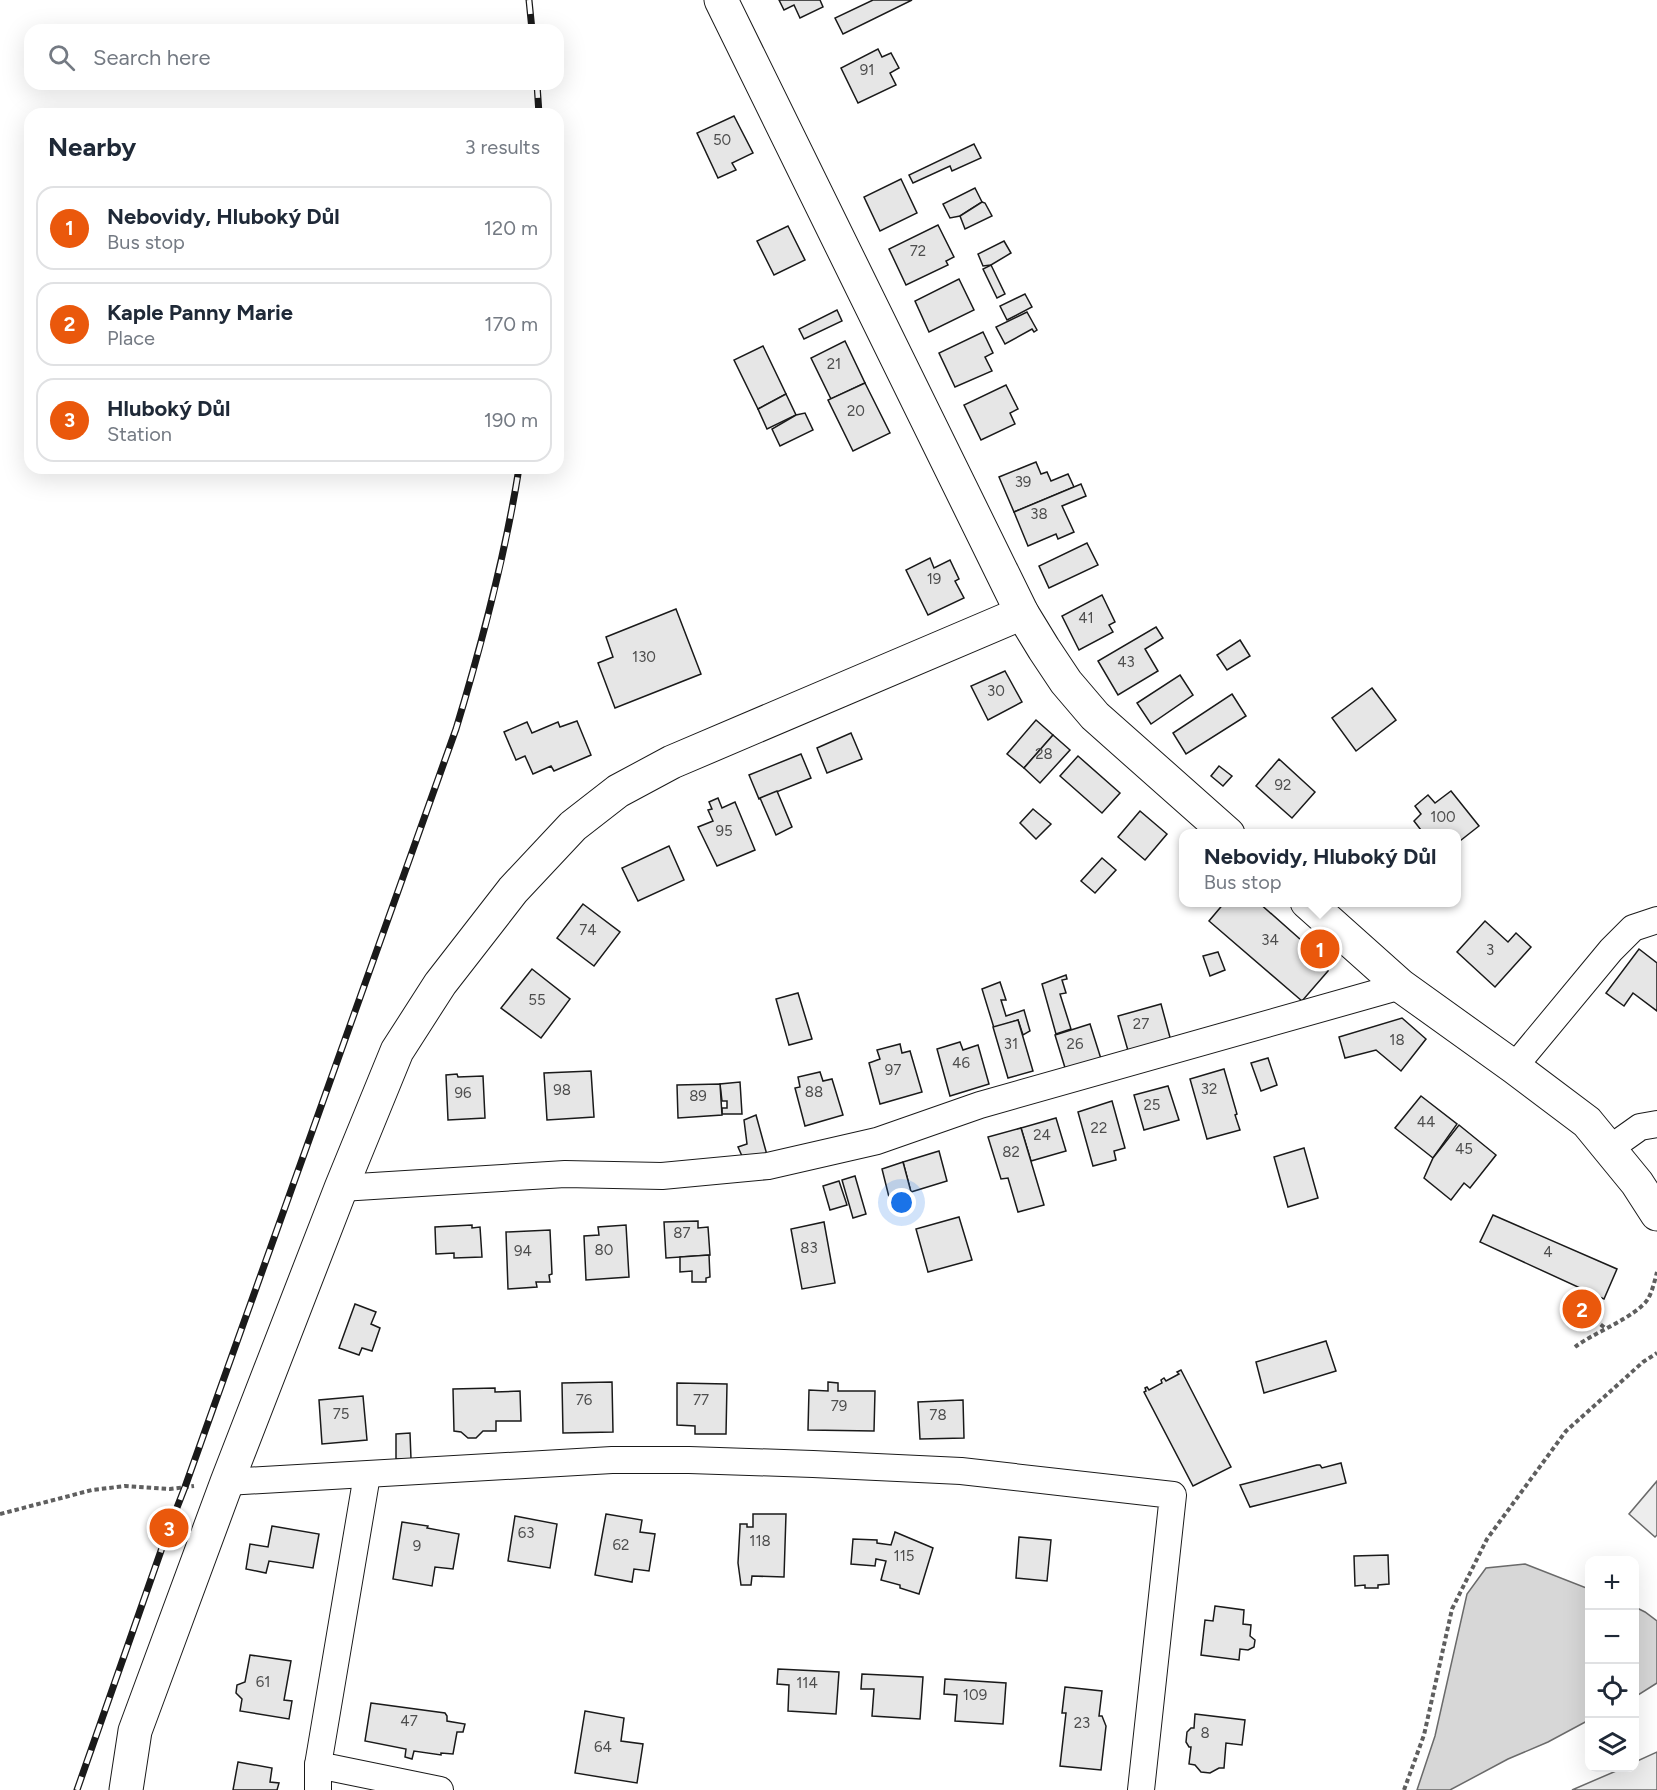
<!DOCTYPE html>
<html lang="en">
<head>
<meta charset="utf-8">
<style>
	:root { --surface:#fff; --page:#f6f6f7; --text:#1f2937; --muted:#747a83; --line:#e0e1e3; --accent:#ea580c }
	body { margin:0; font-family:Figtree,sans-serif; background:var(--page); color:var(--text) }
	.controls { position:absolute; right:18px; bottom:18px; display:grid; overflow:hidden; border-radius:12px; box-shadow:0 6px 24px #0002 }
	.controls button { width:54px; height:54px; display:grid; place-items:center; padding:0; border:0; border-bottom:2px solid var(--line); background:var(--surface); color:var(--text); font:30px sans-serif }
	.you { position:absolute; left:902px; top:1203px; width:21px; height:21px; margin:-15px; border:4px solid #fff; border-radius:50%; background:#1a73e8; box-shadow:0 0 0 9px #1a73e833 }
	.badge { display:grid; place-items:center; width:39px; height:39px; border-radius:50%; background:var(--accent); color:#fff; font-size:20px; font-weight:700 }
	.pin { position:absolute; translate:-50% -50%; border:3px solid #fff; box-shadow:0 2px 6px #0006 }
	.popup { position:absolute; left:1179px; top:829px; width:282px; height:78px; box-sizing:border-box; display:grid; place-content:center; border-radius:12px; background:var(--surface); filter:drop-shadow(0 2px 4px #0005); font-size:20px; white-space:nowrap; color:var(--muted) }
	.popup b { font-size:22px; color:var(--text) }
	.popup::after { content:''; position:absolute; left:50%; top:100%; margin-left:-12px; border:12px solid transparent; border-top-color:var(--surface) }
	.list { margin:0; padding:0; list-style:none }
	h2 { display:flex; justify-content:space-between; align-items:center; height:78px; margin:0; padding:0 24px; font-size:26px }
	h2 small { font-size:20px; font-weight:400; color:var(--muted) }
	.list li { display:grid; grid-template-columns:39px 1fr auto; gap:18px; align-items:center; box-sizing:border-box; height:84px; margin:0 12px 12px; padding:0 12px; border:2px solid var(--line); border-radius:18px }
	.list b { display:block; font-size:22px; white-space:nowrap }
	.list p { margin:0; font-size:20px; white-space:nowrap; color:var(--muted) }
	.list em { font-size:20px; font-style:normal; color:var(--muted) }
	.icon { flex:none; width:33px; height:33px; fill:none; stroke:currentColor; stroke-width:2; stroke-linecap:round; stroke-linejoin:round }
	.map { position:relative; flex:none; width:1657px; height:1790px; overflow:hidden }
	.search { position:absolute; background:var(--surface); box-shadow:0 6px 24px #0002; left:24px; top:24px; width:540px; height:66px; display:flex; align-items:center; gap:15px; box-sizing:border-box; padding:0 21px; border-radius:18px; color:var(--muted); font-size:22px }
	.panel { position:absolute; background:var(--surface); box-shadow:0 6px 24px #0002; left:24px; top:108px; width:540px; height:366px; border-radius:18px }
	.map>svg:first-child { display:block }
	.built { fill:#ededed; stroke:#6a6a6a; stroke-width:1.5 }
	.water { fill:#d7d7d7; stroke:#6a6a6a; stroke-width:1.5 }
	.building { fill:#e6e6e6; stroke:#1a1a1a; stroke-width:1.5 }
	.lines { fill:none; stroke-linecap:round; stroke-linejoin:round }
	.street-casing { stroke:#1a1a1a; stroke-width:28 }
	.secondary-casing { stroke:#1a1a1a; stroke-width:35 }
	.path { stroke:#5f5f5f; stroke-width:4; stroke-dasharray:4.5 3; stroke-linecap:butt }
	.street { stroke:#fff; stroke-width:26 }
	.secondary { stroke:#fff; stroke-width:33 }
	.rail-casing { stroke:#1a1a1a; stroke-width:7 }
	.rail { stroke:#fff; stroke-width:4.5; stroke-dasharray:14; stroke-linecap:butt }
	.labels { text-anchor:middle; stroke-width:4.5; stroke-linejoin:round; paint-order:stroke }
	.number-label { font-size:15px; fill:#4d4d4d }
</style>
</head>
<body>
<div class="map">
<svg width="1657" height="1790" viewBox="0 0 1657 1790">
	<rect width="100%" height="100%" fill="#fff"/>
	<g class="built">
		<polygon points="1657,1481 1657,1535 1655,1537 1629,1514"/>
		<polygon points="1657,1752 1657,1790 1572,1790 1623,1768 1634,1768 1635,1762"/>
	</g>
	<g class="water">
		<polygon points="1525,1564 1589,1589 1589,1720 1548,1742 1508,1759 1450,1790 1417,1790 1435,1736 1467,1594 1486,1568"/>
		<polygon points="1635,1607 1645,1612 1657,1621 1657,1683 1635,1697"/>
	</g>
	<g class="building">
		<polygon points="779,0 820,0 823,7 800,18 794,5 784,10"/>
		<polygon points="873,0 912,0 843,34 835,18"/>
		<polygon points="878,49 882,57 891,53 899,68 890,73 896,85 858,103 841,68"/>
		<polygon points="734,116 753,153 732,163 736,170 718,178 697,133"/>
		<polygon points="974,144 981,158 952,171 950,166 913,183 909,175"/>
		<polygon points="901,179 917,213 880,231 864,197"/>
		<polygon points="975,188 982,202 960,216 950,218 943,204"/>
		<polygon points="982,202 985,203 992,216 965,229 960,216"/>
		<polygon points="938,225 954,257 946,261 948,265 906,285 889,249"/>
		<polygon points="788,226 805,260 774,275 757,241"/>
		<polygon points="1004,241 1011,253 991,265 983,266 978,254"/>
		<polygon points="991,265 1005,294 997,298 983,269"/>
		<polygon points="959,279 974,310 929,332 915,301"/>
		<polygon points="1025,294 1032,307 1007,320 1000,306"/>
		<polygon points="837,310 842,321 804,339 799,329"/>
		<polygon points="1027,312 1037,330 1034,332 1032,329 1005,344 996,327"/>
		<polygon points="983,332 993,353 985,357 992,371 955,387 939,353"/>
		<polygon points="845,341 865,383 831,399 811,358"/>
		<polygon points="763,346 786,394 758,409 734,360"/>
		<polygon points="865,383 890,433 853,451 828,400"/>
		<polygon points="1006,385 1018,409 1010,413 1015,424 981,440 964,405"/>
		<polygon points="786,394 796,415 767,429 758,409"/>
		<polygon points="805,413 813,430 780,446 772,429 796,415"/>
		<polygon points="1036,462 1041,474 1047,472 1051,481 1068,474 1074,487 1014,512 999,477"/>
		<polygon points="1081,484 1086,496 1062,506 1074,532 1058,539 1056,534 1028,546 1014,512"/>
		<polygon points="1087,543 1098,565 1049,588 1039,566"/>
		<polygon points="930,558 934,568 950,560 959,579 955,581 964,598 928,615 906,570"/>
		<polygon points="1102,595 1115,622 1109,625 1113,632 1079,650 1062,616"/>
		<polygon points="676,609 701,674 615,708 598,663 613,657 606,637"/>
		<polygon points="1156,627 1163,638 1145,649 1158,671 1118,695 1098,661"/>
		<polygon points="1240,640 1250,656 1227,670 1217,655"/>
		<polygon points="1005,671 1022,702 988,720 971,686"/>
		<polygon points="1180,675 1193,695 1151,724 1137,703"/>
		<polygon points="1372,688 1396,720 1356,751 1332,718"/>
		<polygon points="1232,694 1246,716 1186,754 1173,733"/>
		<polygon points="1036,720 1053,735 1024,768 1007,754"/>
		<polygon points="577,721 591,755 554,771 551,766 533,774 525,756 516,760 504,732 527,722 532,733 558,722 560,727"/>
		<polygon points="851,733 862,759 827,773 817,748"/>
		<polygon points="1053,735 1070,750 1040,783 1024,768"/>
		<polygon points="801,754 811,778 759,799 749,775"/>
		<polygon points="1078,756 1120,793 1102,813 1060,776"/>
		<polygon points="1279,759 1315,792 1292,818 1256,786"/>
		<polygon points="1219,766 1232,776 1223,786 1211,776"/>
		<polygon points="777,791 792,827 776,835 760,798"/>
		<polygon points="1451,791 1479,826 1456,844 1456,834 1424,834 1414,821 1421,814 1415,806 1428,795 1435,803"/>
		<polygon points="718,798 722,808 735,802 755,850 717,866 698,827 713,821 708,810 712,809 709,802"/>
		<polygon points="1033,809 1051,824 1036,839 1020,823"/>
		<polygon points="1140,811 1167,834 1145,860 1118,837"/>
		<polygon points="669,846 684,880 638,901 622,868"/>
		<polygon points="1102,858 1116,870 1095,893 1081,881"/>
		<polygon points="1225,902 1258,902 1327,963 1328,971 1302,1001 1209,921"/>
		<polygon points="583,904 620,932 594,966 557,938"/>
		<polygon points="1485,921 1508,942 1516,933 1531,947 1495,987 1457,952"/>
		<polygon points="1639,949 1657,963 1657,1011 1633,993 1624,1006 1606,993"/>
		<polygon points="1218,952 1225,970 1210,976 1203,956"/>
		<polygon points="532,969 570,999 541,1038 501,1008"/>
		<polygon points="1066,975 1067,979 1062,980 1066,993 1060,994 1071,1029 1056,1034 1042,984"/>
		<polygon points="1000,982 1006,1000 1001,1000 1006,1016 1024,1010 1030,1031 1023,1035 1018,1020 994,1028 982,989"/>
		<polygon points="798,993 812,1039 789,1045 776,999"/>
		<polygon points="1161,1004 1171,1041 1129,1054 1118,1016"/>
		<polygon points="1402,1018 1426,1039 1401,1071 1376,1050 1345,1058 1339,1037"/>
		<polygon points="1018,1020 1033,1071 1008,1078 993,1027"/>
		<polygon points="1090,1024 1102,1062 1066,1071 1055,1035"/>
		<polygon points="960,1042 963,1050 978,1045 989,1084 950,1096 937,1049"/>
		<polygon points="900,1044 902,1053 910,1051 922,1092 880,1104 869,1063 880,1059 877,1050"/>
		<polygon points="1268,1058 1277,1085 1261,1091 1251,1063"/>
		<polygon points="1224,1069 1237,1114 1235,1115 1240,1130 1207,1139 1190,1079"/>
		<polygon points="591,1071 594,1117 547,1120 544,1073"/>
		<polygon points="820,1072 823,1081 832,1079 843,1115 805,1126 795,1088 800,1087 798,1077"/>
		<polygon points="457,1074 458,1077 483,1076 485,1118 448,1120 446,1075"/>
		<polygon points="740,1082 742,1114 722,1114 722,1108 727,1108 727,1101 722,1101 720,1084"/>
		<polygon points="720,1084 722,1115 678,1118 677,1085"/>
		<polygon points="1168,1086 1179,1120 1144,1130 1134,1095"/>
		<polygon points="1421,1096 1457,1124 1433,1158 1395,1128"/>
		<polygon points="1112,1101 1125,1148 1114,1151 1116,1160 1093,1166 1078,1112"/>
		<polygon points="756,1115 767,1155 742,1156 738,1147 747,1144 744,1120"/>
		<polygon points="1056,1118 1066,1151 1031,1161 1021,1128"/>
		<polygon points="1459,1125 1496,1155 1470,1188 1464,1183 1451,1200 1424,1178 1433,1158"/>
		<polygon points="1021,1128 1044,1205 1018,1212 1008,1178 1001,1179 988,1137"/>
		<polygon points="1304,1148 1318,1198 1288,1207 1274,1157"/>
		<polygon points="939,1151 947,1181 911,1192 903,1162"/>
		<polygon points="903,1162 911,1192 889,1197 882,1169"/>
		<polygon points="855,1176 866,1214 853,1218 842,1180"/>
		<polygon points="839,1181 847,1205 830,1210 823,1186"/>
		<polygon points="1493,1215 1617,1269 1604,1299 1480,1242"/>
		<polygon points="959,1217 972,1260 928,1272 916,1229"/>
		<polygon points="698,1221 698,1228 708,1227 710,1255 666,1258 664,1222"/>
		<polygon points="824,1222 835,1283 802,1289 791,1229"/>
		<polygon points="472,1225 472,1228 480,1227 482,1257 454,1258 454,1253 436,1254 435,1227"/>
		<polygon points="626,1225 629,1277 586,1280 584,1236 599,1235 598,1227"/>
		<polygon points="550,1230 552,1274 549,1275 550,1282 536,1282 537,1287 508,1289 506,1232"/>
		<polygon points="709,1255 710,1277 706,1278 706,1282 692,1282 692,1271 680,1272 680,1257"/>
		<polygon points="1583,1303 1588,1307 1581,1315 1576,1311"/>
		<polygon points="355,1304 376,1312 371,1324 380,1328 372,1351 362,1348 359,1355 339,1348"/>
		<polygon points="1326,1341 1336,1371 1264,1393 1256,1362"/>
		<polygon points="1181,1370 1231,1467 1193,1486 1144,1392 1146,1391 1145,1388 1147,1387 1149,1390 1162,1383 1161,1380 1164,1378 1166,1381 1179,1374 1177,1372"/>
		<polygon points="612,1382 613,1432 563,1433 562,1383"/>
		<polygon points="828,1382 838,1383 838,1391 875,1391 874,1431 808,1430 809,1390 828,1391"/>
		<polygon points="677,1383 727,1384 726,1434 695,1434 695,1426 677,1425"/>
		<polygon points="495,1388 495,1392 520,1391 521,1421 496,1421 496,1431 483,1431 476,1438 468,1438 461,1432 454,1431 453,1389"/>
		<polygon points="363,1396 367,1440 322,1444 319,1400"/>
		<polygon points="963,1400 964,1438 920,1439 918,1402"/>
		<polygon points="410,1433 411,1459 396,1459 396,1434"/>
		<polygon points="1341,1463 1346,1483 1250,1507 1240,1485 1317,1465 1320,1465 1322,1468"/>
		<polygon points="606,1514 642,1520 640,1532 655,1534 649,1571 634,1569 632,1582 595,1575"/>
		<polygon points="753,1514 786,1514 784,1577 752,1576 751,1585 741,1585 738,1563 740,1527 740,1524 747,1524 747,1527 753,1527"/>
		<polygon points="515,1516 557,1524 550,1568 508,1561"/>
		<polygon points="402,1522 428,1526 427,1528 459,1534 453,1569 435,1567 432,1586 393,1579"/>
		<polygon points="272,1526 319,1534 313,1568 269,1561 266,1573 246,1569 250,1544 268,1547"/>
		<polygon points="895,1532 933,1548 919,1594 900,1588 900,1585 881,1580 886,1561 876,1559 875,1566 851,1564 853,1539 877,1540 877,1543 891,1545"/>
		<polygon points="1019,1537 1051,1540 1047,1581 1016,1578"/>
		<polygon points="1388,1555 1389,1584 1378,1585 1378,1588 1365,1588 1365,1585 1355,1586 1354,1556"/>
		<polygon points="1215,1606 1244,1610 1243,1624 1251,1625 1250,1636 1255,1640 1254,1647 1248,1650 1240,1649 1239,1660 1201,1655 1205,1620 1213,1621"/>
		<polygon points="250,1655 291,1661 284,1700 292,1701 289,1719 240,1711 242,1699 236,1693 237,1685 245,1682"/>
		<polygon points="778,1669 839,1672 836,1714 788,1711 789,1685 777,1684"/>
		<polygon points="862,1674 923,1677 920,1719 872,1716 874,1689 861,1689"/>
		<polygon points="945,1679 1006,1683 1003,1724 955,1721 957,1695 944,1694"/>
		<polygon points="1065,1687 1102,1691 1099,1716 1102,1716 1106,1726 1101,1770 1060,1766 1066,1713 1062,1713"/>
		<polygon points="371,1703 445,1713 447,1716 447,1721 465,1724 463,1732 457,1732 453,1754 441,1753 441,1755 414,1751 412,1759 405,1757 406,1749 365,1741"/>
		<polygon points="585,1711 624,1718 621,1741 643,1744 637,1783 575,1773"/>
		<polygon points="1195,1714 1245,1720 1242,1745 1226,1743 1224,1768 1219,1768 1210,1773 1201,1772 1195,1765 1189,1764 1191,1747 1189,1747 1186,1742 1187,1732 1191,1728 1194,1728"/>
		<polygon points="238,1762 272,1768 270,1782 279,1783 277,1790 233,1790"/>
	</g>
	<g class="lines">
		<defs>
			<g id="street">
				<polyline points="1514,1067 1611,950 1633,928 1657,920"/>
				<polyline points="1609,1149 1640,1127 1657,1124"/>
				<polyline points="341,1188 565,1174 662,1176 768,1166 877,1141 980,1105 1401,986"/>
				<polyline points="367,1475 318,1765 440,1790"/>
				<polyline points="227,1482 612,1460 689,1460 813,1464 961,1471 1173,1495 1141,1790"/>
				<polyline points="318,1790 318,1765"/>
			</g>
			<g id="secondary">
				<polyline points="721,0 1022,613 1044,649 1066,682 1095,716 1228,834"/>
				<polyline points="1307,902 1401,986 1514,1067 1587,1122 1637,1183 1657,1214"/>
				<polyline points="126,1790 135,1731 227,1482 341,1188 397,1051 440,984 513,890 573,826 618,791 672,762 1022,613"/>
			</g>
		</defs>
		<use href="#street" class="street-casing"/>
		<use href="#secondary" class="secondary-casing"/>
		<g class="path">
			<polyline points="1589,1315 1605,1328"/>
			<path d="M1575 1347C1593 1333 1636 1317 1648 1299 1652 1292 1655 1280 1657 1272"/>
			<polyline points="0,1514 92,1490 125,1486 170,1489 194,1486"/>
			<polyline points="1404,1790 1424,1735 1452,1609 1487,1539 1566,1431 1643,1362 1657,1353"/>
		</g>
		<use href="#street" class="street"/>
		<use href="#secondary" class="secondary"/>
		<defs>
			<g id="rail">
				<polyline points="529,0 532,30"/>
				<polyline points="537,84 539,114"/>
				<path d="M77 1790 169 1528 185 1487 456 729C482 643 505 557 519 468"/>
			</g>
		</defs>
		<use href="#rail" class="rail-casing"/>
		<use href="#rail" class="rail"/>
	</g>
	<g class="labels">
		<g class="number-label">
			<text x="867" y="75">91</text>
			<text x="722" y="145">50</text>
			<text x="918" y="256">72</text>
			<text x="834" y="369">21</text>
			<text x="856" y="416">20</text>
			<text x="1023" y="487">39</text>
			<text x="1039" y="519">38</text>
			<text x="934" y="584">19</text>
			<text x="1086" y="623">41</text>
			<text x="644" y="662">130</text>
			<text x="1126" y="667">43</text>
			<text x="996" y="696">30</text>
			<text x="1044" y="759">28</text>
			<text x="1283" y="790">92</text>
			<text x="1443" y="822">100</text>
			<text x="724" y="836">95</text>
			<text x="588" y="935">74</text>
			<text x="1270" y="945">34</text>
			<text x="1490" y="955">3</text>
			<text x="537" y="1005">55</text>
			<text x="1141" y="1029">27</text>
			<text x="1397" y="1045">18</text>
			<text x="1011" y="1049">31</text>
			<text x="1075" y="1049">26</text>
			<text x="961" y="1068">46</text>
			<text x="893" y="1075">97</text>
			<text x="1209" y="1094">32</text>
			<text x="562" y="1095">98</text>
			<text x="814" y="1097">88</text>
			<text x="463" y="1098">96</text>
			<text x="698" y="1101">89</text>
			<text x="1152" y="1110">25</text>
			<text x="1426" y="1127">44</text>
			<text x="1099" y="1133">22</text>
			<text x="1042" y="1140">24</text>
			<text x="1464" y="1154">45</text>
			<text x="1011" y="1157">82</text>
			<text x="682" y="1238">87</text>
			<text x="809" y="1253">83</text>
			<text x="604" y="1255">80</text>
			<text x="523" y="1256">94</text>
			<text x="1548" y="1257">4</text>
			<text x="584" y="1405">76</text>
			<text x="701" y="1405">77</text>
			<text x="839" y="1411">79</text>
			<text x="341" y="1419">75</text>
			<text x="938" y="1420">78</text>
			<text x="526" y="1538">63</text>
			<text x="760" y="1546">118</text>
			<text x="621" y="1550">62</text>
			<text x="417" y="1551">9</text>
			<text x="904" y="1561">115</text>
			<text x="263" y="1687">61</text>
			<text x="807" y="1688">114</text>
			<text x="975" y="1700">109</text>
			<text x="409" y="1726">47</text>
			<text x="1082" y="1728">23</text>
			<text x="1205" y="1738">8</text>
			<text x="603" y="1752">64</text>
		</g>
	</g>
</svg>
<div class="controls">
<button>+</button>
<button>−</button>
<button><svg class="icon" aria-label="locate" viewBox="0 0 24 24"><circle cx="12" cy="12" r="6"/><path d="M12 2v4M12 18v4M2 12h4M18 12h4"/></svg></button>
<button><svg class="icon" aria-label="layers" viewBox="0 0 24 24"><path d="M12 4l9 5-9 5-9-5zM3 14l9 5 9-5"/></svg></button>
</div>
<div class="you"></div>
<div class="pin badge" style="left:1320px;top:949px">1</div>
<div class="popup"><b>Nebovidy, Hluboký Důl</b>Bus stop</div>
<div class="pin badge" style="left:1582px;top:1309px">2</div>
<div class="pin badge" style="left:169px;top:1528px">3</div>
<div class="search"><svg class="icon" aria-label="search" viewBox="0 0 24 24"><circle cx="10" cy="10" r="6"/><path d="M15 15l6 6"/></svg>Search here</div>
<section class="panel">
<h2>Nearby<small>3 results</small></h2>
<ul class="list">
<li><span class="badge">1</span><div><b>Nebovidy, Hluboký Důl</b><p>Bus stop</p></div><em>120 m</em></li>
<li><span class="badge">2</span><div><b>Kaple Panny Marie</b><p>Place</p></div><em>170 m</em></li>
<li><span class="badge">3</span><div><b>Hluboký Důl</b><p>Station</p></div><em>190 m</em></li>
</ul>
</section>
</div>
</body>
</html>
